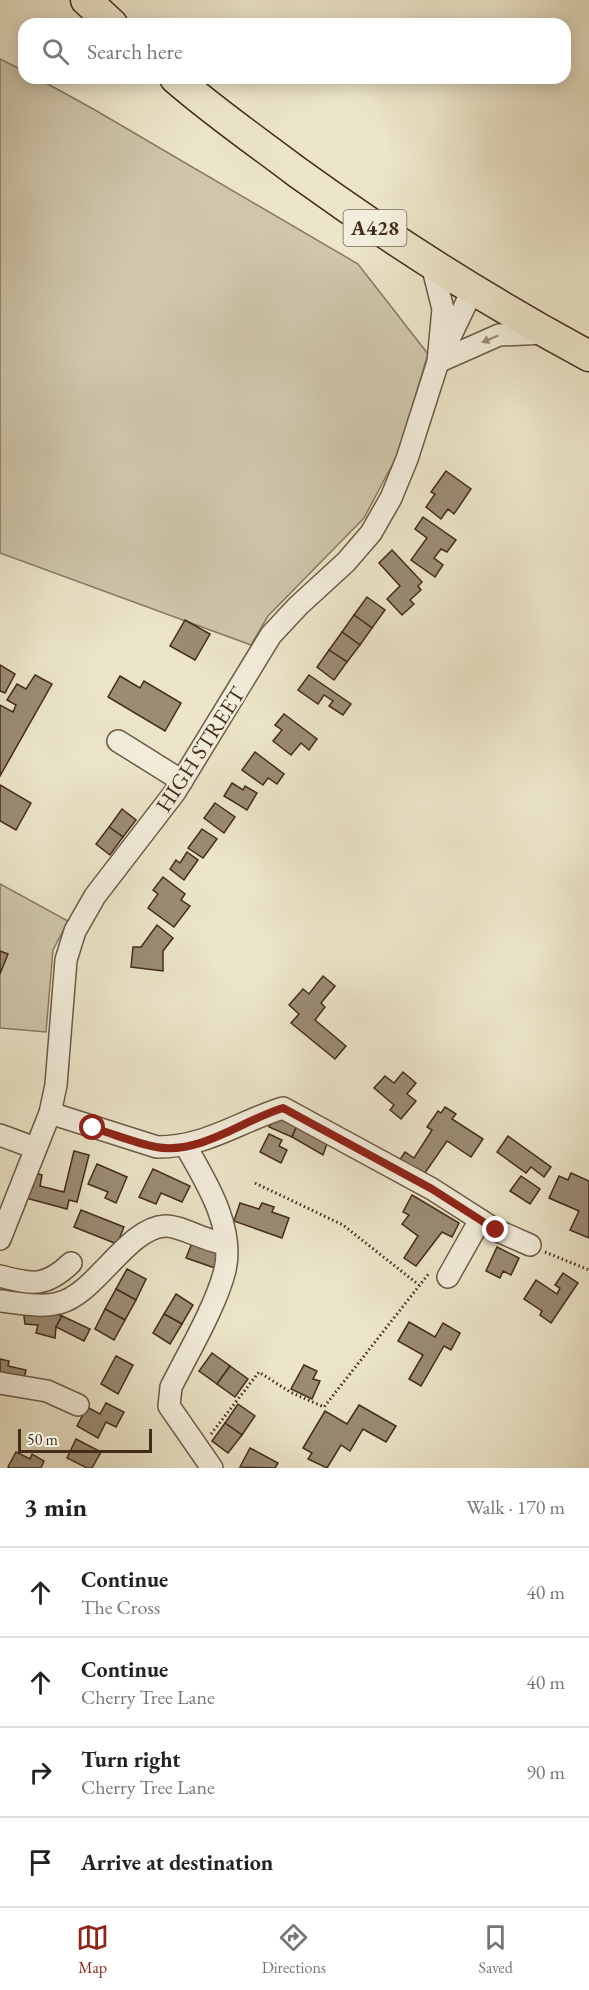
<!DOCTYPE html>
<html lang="en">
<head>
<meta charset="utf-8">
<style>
	:root { --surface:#fff; --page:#f6f6f6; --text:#222; --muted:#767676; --line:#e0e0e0; --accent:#8f2418 }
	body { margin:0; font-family:"EB Garamond",serif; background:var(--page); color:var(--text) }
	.scale { position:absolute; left:18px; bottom:15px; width:134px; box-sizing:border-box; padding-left:6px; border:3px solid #432c1a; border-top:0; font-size:16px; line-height:21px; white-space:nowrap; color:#432c1a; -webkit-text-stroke:4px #f3eedc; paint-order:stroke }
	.stop { position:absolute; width:18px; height:18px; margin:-14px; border:4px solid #8f2418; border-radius:50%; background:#fff }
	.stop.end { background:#8f2418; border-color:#fff; box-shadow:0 2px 6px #0008 }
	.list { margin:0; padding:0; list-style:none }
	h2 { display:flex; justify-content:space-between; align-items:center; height:78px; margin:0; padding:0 24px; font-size:26px }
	h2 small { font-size:20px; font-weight:400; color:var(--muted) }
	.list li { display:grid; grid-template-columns:39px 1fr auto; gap:18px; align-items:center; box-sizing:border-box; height:90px; padding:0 24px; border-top:2px solid var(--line) }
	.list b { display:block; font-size:22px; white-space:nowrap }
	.list p { margin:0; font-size:20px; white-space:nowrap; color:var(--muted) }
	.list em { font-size:20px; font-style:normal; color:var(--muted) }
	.icon { flex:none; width:33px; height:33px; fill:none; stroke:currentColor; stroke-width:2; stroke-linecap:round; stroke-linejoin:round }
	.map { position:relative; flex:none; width:589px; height:1468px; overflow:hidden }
	.search { position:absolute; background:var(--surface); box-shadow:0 3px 15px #0003; left:18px; right:18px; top:18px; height:66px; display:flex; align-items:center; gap:15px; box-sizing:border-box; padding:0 21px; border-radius:18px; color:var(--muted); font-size:22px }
	.sheet { height:438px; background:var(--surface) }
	nav { display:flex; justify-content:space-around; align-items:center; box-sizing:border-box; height:84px; border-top:2px solid var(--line); background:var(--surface); font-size:16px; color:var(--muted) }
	nav a { display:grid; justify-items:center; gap:3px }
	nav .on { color:var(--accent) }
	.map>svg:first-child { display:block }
	.green { fill:#cfc6ab; stroke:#897962; stroke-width:1.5 }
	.building { fill:#9b8c75; stroke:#432c1a; stroke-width:1.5 }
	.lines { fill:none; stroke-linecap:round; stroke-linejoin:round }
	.minor-casing { stroke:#6d5a46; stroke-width:24 }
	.highway-casing { stroke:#432c1a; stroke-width:33 }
	.path { stroke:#432c1a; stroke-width:3; stroke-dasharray:1.5 3; stroke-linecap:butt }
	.minor { stroke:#f3eedc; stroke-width:21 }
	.highway { stroke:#ece5c9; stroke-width:30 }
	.oneway { fill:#9b8d7b }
	.route { stroke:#8f2418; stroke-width:8 }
	.labels { text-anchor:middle; stroke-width:4.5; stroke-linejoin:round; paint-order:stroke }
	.shield { fill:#f3eedc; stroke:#786654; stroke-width:1.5 }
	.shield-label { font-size:21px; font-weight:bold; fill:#432c1a }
	.street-label { font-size:22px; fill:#432c1a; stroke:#f3eedc }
</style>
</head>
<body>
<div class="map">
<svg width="589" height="1468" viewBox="0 0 589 1468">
	<rect width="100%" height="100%" fill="#ece5c9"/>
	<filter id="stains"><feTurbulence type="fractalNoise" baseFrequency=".00333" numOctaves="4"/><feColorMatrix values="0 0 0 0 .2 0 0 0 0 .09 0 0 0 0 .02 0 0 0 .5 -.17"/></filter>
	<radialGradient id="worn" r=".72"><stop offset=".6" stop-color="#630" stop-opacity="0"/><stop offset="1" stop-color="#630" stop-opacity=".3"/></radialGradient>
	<g class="green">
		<polygon points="0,59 24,71 24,78 37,78 95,110 358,264 428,354 399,452 364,518 268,616 251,645 0,553"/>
		<polygon points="0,884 68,921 53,950 46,1032 0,1028"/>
	</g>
	<g class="building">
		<polygon points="446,471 471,489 454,514 448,509 441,519 426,507 435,494 431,492"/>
		<polygon points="423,517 456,540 447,552 441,549 434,558 443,565 435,577 411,560 427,538 415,529"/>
		<polygon points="392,550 422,582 418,586 421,590 410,600 414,604 402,615 387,599 400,586 379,563"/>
		<polygon points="367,597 385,610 372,628 354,615"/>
		<polygon points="354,615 372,628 360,645 342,632"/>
		<polygon points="185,620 210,634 195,660 170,646"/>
		<polygon points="342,632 360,645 347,662 329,650"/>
		<polygon points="329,650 347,662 334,680 317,667"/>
		<polygon points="0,665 15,674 5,693 0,691"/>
		<polygon points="35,675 52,684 0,776 0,705 13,712 16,705 7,700 17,684 26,689"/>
		<polygon points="309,675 351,704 343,715 329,706 333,701 324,695 318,704 298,690"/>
		<polygon points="120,676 140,688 144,681 181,703 165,731 108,697"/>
		<polygon points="284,714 317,739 309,750 301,743 291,755 273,741 282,730 275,725"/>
		<polygon points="255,752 284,774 277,784 268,778 263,785 242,770"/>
		<polygon points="232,783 243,790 245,786 257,793 247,810 224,796"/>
		<polygon points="0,785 31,803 16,830 0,821"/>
		<polygon points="215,803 235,817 224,833 204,818"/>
		<polygon points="122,809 136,820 123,837 109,827"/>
		<polygon points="109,827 123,837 110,855 96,844"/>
		<polygon points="202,829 217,839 203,858 188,848"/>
		<polygon points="187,852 198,860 184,880 170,869 176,860 180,863"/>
		<polygon points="163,877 185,894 181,900 190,906 174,927 148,908 158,894 153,890"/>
		<polygon points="157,925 173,938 163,951 163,971 131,967 133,947 141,947"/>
		<polygon points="0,951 8,954 0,974"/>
		<polygon points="323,976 335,986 321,1003 325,1007 315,1020 346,1046 335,1059 291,1023 299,1014 289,1005 303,989 309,994"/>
		<polygon points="403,1072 416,1083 407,1094 416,1101 401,1119 390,1110 394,1105 374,1088 385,1076 394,1083"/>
		<polygon points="445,1107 456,1114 452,1119 483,1139 471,1157 447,1141 420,1180 397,1164 405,1152 414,1158 432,1130 427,1127 438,1111 441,1113"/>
		<polygon points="276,1113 298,1123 292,1137 269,1127"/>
		<polygon points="298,1123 329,1138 323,1155 292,1137"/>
		<polygon points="269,1134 282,1140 279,1146 287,1150 281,1163 260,1152"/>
		<polygon points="508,1136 551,1167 544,1177 531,1167 526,1173 497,1152"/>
		<polygon points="74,1151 89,1155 77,1202 69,1200 67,1209 22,1197 29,1171 42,1175 40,1186 64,1192"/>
		<polygon points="97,1164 127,1177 116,1203 105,1198 108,1192 88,1184"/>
		<polygon points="153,1169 190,1186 182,1202 161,1193 156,1204 139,1197"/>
		<polygon points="571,1173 589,1181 589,1238 570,1230 579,1211 549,1198 559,1176 568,1180"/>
		<polygon points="521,1176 540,1189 530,1204 510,1191"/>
		<polygon points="412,1195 459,1223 452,1237 442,1232 416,1266 404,1258 418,1236 402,1224 409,1215 403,1212"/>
		<polygon points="240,1203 259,1209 262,1203 274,1207 272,1212 289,1218 282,1238 234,1221"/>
		<polygon points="81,1210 124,1227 117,1244 74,1227"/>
		<polygon points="192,1243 220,1253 215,1268 186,1258"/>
		<polygon points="497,1247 519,1258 511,1275 503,1271 500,1278 486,1271"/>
		<polygon points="127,1269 146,1279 136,1300 116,1289"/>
		<polygon points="563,1273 578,1283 551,1323 540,1315 542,1311 524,1299 536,1280 557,1294 560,1288 555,1285"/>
		<polygon points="116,1289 136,1300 125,1320 105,1309"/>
		<polygon points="176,1294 193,1305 182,1324 164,1314"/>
		<polygon points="23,1309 39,1309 62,1316 56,1327 55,1338 36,1333 38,1325 25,1324"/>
		<polygon points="105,1309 125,1320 114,1340 95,1329"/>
		<polygon points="164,1314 182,1324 170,1344 153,1333"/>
		<polygon points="62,1316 90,1329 84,1341 56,1327"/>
		<polygon points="409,1322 435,1337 443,1323 460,1333 451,1350 444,1346 421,1386 409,1379 423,1355 398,1341"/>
		<polygon points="212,1353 230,1366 217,1384 199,1371"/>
		<polygon points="116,1356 133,1365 118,1394 101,1384"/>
		<polygon points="0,1359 9,1361 8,1366 26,1370 23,1382 0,1376"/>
		<polygon points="304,1365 317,1371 313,1379 320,1381 312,1399 291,1389"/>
		<polygon points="230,1366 248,1379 235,1397 217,1384"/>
		<polygon points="106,1403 124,1412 116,1427 106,1422 98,1438 77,1426 87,1407 100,1414"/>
		<polygon points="238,1404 255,1416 242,1435 225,1423"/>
		<polygon points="359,1405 396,1426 386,1442 363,1429 350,1451 341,1445 327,1468 308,1459 312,1453 303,1448 325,1411 347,1424"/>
		<polygon points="225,1423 242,1435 228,1453 212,1441"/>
		<polygon points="76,1439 101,1452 92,1468 87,1468 67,1458"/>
		<polygon points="250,1448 278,1463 275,1468 240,1467"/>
		<polygon points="16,1452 30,1459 32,1454 44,1461 41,1468 10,1468 8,1467"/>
	</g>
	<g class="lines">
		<defs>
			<g id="minor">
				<polyline points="432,265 443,309 438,362 499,335 546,333"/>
				<polyline points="118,741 182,781"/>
				<path d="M50 1113 157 1147C206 1147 238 1122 283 1108L432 1189 496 1230 530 1245"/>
				<polyline points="0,1135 35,1148"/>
				<path d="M185 1145C205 1180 235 1227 225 1270 216 1306 188 1353 171 1387L169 1406 212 1468"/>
				<polyline points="0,1239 50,1113 56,1085 66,960 75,931 95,896 175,792 271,635 298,606 346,562 371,533 391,498 407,459 438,362 472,291"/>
				<path d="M0 1276C33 1285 46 1287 71 1263"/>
				<polyline points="448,1277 480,1220"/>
				<path d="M0 1301C18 1303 41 1308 59 1303 96 1294 127 1228 165 1226 179 1225 207 1242 226 1244"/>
				<polyline points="0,1383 47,1391 78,1405"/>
			</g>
			<g id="highway">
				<polyline points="86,0 112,24"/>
				<path d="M175 78C214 112 256 141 297 172 391 240 487 301 589 356"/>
			</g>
		</defs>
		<use href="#minor" class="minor-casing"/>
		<use href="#highway" class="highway-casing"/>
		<g class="path">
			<polyline points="255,1183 343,1225 419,1285"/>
			<polyline points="545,1252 589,1270"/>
			<polyline points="211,1434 259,1372 290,1392 324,1407 430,1272"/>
		</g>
		<use href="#minor" class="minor"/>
		<use href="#highway" class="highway"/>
	</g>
	<defs><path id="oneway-solid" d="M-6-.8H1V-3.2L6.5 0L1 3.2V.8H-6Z" transform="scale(1.5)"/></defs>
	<use class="oneway" href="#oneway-solid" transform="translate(490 339) rotate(157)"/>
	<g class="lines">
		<path class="route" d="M93 1128C114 1134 135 1143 156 1147 200 1155 243 1120 283 1108L432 1189 496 1230"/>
	</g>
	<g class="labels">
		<rect class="shield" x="343.5" y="210" width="63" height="36" rx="4.5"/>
		<g class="shield-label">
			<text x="375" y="235">A428</text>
		</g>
		<g class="street-label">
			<text transform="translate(200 749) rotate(-57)" y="8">HIGH STREET</text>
		</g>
	</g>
	<rect width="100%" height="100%" filter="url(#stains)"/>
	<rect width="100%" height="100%" fill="url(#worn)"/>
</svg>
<div class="scale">50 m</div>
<div class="stop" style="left:93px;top:1128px"></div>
<div class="stop end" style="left:496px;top:1230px"></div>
<div class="search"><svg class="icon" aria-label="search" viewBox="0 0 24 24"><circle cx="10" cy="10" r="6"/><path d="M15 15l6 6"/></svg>Search here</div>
</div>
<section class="sheet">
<h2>3 min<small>Walk · 170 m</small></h2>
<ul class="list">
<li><svg class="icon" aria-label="ahead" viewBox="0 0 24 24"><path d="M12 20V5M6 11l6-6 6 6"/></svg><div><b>Continue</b><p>The Cross</p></div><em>40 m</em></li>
<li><svg class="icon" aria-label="ahead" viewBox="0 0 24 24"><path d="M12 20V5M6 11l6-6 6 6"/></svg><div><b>Continue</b><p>Cherry Tree Lane</p></div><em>40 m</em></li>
<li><svg class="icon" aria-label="right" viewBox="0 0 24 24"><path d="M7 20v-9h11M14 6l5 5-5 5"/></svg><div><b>Turn right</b><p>Cherry Tree Lane</p></div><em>90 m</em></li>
<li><svg class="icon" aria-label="arrive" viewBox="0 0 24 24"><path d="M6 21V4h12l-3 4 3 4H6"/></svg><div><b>Arrive at destination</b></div></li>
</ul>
</section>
<nav>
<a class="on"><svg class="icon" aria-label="map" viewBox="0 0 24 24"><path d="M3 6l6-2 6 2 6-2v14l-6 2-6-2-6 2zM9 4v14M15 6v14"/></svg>Map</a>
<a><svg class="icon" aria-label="directions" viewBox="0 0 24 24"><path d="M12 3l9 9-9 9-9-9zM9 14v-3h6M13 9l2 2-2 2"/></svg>Directions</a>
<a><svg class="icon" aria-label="saved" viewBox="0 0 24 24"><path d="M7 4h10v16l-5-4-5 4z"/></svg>Saved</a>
</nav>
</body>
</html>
